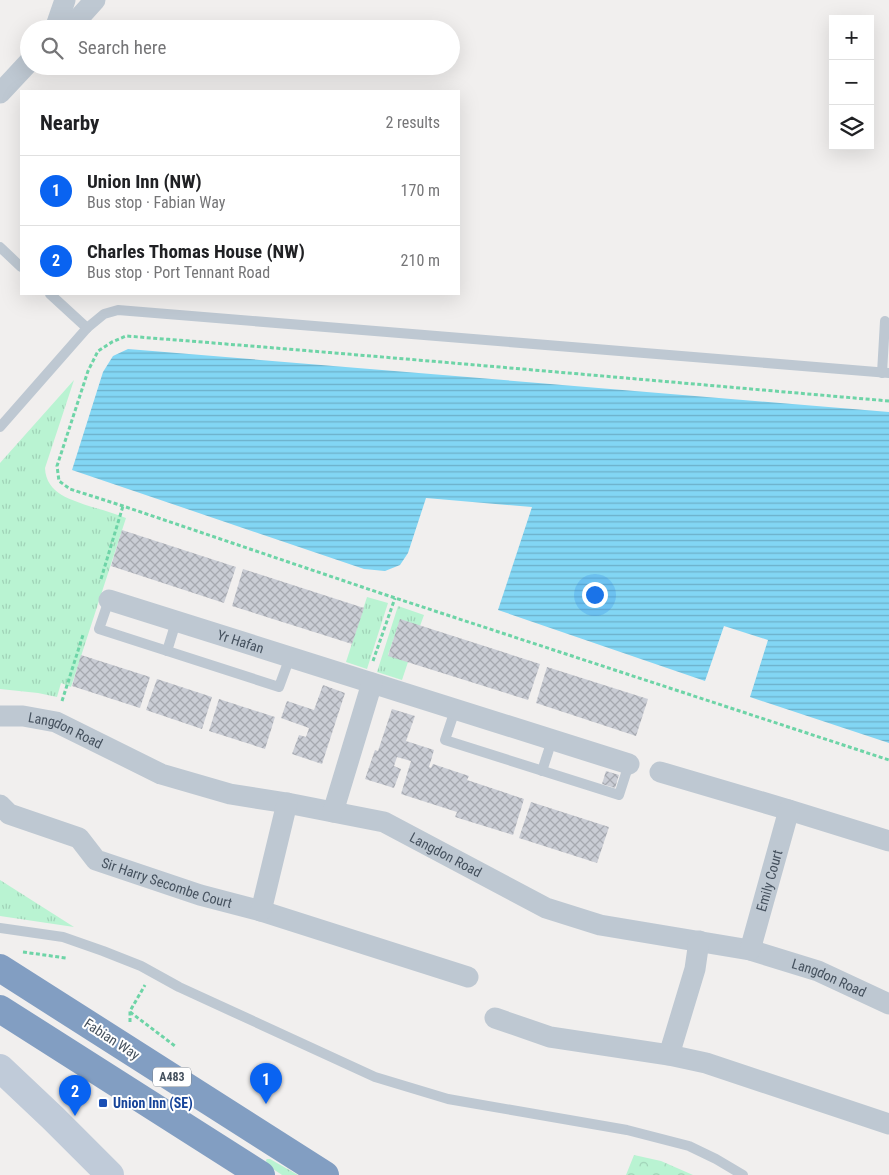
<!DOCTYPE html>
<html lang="en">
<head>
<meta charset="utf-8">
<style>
	:root { --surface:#fff; --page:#f6f6f6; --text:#202124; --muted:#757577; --line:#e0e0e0; --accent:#0963f1 }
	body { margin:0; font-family:"Roboto Condensed",sans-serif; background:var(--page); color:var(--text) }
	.controls { position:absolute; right:15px; top:15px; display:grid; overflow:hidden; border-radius:0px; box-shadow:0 5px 20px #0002 }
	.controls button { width:45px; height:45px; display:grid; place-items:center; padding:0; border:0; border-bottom:1px solid var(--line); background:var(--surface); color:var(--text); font:25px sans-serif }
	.you { position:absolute; left:594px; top:594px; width:18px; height:18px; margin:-12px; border:4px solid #fff; border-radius:50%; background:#1a73e8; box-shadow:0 0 0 8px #1a73e833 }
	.badge { display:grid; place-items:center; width:32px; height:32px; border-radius:50%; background:var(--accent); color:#fff; font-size:16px; font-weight:700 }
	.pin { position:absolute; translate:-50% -41px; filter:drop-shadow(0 1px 2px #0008) }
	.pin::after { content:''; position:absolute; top:26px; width:18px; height:15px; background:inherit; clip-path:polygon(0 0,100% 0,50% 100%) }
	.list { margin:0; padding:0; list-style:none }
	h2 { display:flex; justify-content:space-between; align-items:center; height:65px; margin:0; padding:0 20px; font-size:21px }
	h2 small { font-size:16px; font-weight:400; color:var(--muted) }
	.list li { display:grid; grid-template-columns:32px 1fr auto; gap:15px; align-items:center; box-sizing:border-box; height:70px; padding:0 20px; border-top:1px solid var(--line) }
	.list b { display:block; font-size:19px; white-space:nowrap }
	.list p { margin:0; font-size:16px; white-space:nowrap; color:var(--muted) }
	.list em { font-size:16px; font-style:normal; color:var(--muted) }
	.icon { flex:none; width:28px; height:28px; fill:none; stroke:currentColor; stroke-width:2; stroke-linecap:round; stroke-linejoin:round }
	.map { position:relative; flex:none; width:889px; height:1175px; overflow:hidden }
	.search { position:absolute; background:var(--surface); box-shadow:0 5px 20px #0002; left:20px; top:20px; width:440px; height:55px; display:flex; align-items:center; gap:12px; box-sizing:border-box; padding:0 18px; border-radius:28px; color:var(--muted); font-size:19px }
	.panel { position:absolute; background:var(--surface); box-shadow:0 5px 20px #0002; left:20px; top:90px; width:440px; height:205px; border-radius:0px }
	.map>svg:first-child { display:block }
	.grass { fill:url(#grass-tufts) }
	.forest { fill:url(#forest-crowns) }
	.water { fill:url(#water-rules) }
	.building { fill:url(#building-cross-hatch) }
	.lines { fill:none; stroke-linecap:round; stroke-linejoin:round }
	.path { stroke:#6ed4a7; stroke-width:3; stroke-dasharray:4 2.5; stroke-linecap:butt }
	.lane { stroke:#bec8d2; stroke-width:10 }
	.street { stroke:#bec8d2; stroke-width:21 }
	.secondary { stroke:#c0cbd9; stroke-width:28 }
	.highway { stroke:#829ec2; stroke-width:28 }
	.transit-dot { fill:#1a4fb4; stroke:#fff; stroke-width:2 }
	.labels { text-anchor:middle; stroke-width:4; stroke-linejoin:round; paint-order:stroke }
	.shield { fill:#fff; stroke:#7d858e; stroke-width:1 }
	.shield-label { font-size:12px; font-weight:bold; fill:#45515e }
	.street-label { font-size:14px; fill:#45515e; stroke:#fff }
	.transit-label { font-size:14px; font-weight:bold; fill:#164399; stroke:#fff; text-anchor:start }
</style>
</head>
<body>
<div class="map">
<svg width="889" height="1175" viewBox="0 0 889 1175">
	<defs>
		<pattern id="grass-tufts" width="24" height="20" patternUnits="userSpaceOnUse" patternTransform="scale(1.25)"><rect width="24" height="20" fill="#b9f3d2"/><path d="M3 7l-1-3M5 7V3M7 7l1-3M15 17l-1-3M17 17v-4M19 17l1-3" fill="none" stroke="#a0d2b7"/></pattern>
		<pattern id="forest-crowns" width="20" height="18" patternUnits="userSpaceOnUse" patternTransform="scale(1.25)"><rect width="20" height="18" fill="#b9f3d2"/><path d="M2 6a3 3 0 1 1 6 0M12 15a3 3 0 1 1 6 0" fill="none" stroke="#a0d2b7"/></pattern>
		<pattern id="water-rules" width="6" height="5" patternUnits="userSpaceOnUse" patternTransform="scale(1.25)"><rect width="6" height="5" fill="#82d6f4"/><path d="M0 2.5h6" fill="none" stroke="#6cb0c9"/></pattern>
		<pattern id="building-cross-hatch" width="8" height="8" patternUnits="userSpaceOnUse" patternTransform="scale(1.25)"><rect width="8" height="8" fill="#cacdd5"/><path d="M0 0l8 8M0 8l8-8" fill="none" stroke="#a6a9b0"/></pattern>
	</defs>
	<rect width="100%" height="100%" fill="#f1efee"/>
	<g class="grass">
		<path d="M74 380 45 468C46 494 72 500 92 507 104 510 115 514 126 518L71 687 61 683 57 697 38 693 0 689V463Z"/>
		<polygon points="367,597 388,603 367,669 346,662"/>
		<polygon points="398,606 424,615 420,626 400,620 388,655 408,662 402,680 377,672"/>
		<polygon points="0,880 74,927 0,916"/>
		<polygon points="267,1159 270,1159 298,1175 282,1175 267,1165 266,1160"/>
	</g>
	<polygon class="forest" points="634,1155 661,1161 693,1175 626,1175"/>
	<polygon class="water" points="128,349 889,412 889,743 750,697 768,640 724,626 705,681 498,610 532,507 426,498 408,553 400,565 385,571 364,569 72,470 103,372 113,356"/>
	<g class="building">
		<polygon points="122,530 236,567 224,603 111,566"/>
		<polygon points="243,569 364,608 352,644 232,606"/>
		<polygon points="400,619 540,664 528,700 388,656"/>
		<polygon points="81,655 150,677 140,708 72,686"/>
		<polygon points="547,667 648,699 636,736 536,703"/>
		<polygon points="157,679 212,697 202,729 146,710"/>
		<polygon points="323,685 345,693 322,764 292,754 299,735 306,737 309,728 281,718 287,701 314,710"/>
		<polygon points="219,699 275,717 265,749 209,731"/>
		<polygon points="392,709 415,716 406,741 434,750 429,767 431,768 433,764 469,776 467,780 524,799 513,835 455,817 457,812 401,794 411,761 397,757 394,766 401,769 394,788 365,779 375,750 378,751"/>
		<polygon points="606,771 619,775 615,788 602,784"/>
		<polygon points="531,802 609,827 597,863 519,838"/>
	</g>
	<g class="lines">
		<g class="path">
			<path d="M889 401C635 379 381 356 126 336L112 342 98 351 88 371 57 466 59 481 70 489 123 506 377 592 889 760"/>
			<polyline points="101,579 123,506"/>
			<polyline points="373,661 395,598"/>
			<polyline points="62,701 83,635"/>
			<polyline points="23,952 66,958"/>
			<polyline points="130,1012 175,1046"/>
			<polyline points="130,1022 130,1011 145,985"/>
			<polyline points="70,1101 80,1094 82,1091"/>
		</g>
		<g class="lane">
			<polyline points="0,247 21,267"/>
			<polyline points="50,294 87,328"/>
			<polyline points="882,373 885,321"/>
			<polyline points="0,427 87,328 104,314 118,310 889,373"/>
			<polyline points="109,600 99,629 279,687 290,657"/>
			<polyline points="167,651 176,622"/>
			<polyline points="455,710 445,740 619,795 629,764"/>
			<polyline points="542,771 552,740"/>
			<polyline points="0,928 63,937 103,951 141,966 179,987 375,1077 448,1099 627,1130 689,1146 716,1159 743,1175"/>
		</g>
		<g class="street">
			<polyline points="55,29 65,0"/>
			<polyline points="69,29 95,0"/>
			<polyline points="0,93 29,62"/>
			<path id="s1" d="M109 600 629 764"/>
			<path id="s2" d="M0 716H23L56 722 161 774 230 794 287 803 384 822 546 908 600 925 750 950 818 971 889 1004"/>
			<polyline points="660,772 789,810 889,841"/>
			<path id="s3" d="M0 805 9 814 79 838 96 860 200 895 261 911 468 977"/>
			<polyline points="333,812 372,683"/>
			<polyline points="261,911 287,803"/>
			<path id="s4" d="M750 950 789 810"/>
			<polyline points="495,1018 550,1037 669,1055 706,1063 889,1124"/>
			<polyline points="669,1055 695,969 699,941"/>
		</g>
		<polyline class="secondary" points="0,1068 53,1118 110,1175"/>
		<g class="highway">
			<polyline points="0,968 325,1175"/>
			<polyline points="0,1009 261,1175"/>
		</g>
	</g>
	<rect class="transit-dot" x="98" y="1098" width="10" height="10" rx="2.5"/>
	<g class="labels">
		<rect class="shield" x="153" y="1067.5" width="38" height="19" rx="4"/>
		<g class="shield-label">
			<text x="172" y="1081">A483</text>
		</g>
		<g class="street-label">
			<text dy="5" stroke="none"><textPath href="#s1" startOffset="138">Yr Hafan</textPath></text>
			<text dy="5" stroke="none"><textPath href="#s2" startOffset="68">Langdon Road</textPath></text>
			<text dy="5" stroke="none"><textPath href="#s2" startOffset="472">Langdon Road</textPath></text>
			<text dy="5" stroke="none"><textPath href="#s4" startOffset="72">Emily Court</textPath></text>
			<text dy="5" stroke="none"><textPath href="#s3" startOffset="189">Sir Harry Secombe Court</textPath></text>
			<text dy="5" stroke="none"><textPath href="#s2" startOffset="878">Langdon Road</textPath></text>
			<text transform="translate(112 1039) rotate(33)" y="5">Fabian Way</text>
		</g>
		<g class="transit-label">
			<text x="113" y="1108">Union Inn (SE)</text>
		</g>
	</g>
</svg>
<div class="controls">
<button>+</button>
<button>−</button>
<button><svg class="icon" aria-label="layers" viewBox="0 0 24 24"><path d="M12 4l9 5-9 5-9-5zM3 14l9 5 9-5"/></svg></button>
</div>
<div class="you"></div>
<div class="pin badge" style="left:266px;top:1104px">1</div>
<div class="pin badge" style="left:75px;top:1116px">2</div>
<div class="search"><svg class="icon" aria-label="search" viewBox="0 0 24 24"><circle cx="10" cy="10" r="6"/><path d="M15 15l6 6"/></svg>Search here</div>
<section class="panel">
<h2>Nearby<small>2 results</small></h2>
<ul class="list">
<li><span class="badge">1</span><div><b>Union Inn (NW)</b><p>Bus stop · Fabian Way</p></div><em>170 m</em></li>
<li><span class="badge">2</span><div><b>Charles Thomas House (NW)</b><p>Bus stop · Port Tennant Road</p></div><em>210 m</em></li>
</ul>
</section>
</div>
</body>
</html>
